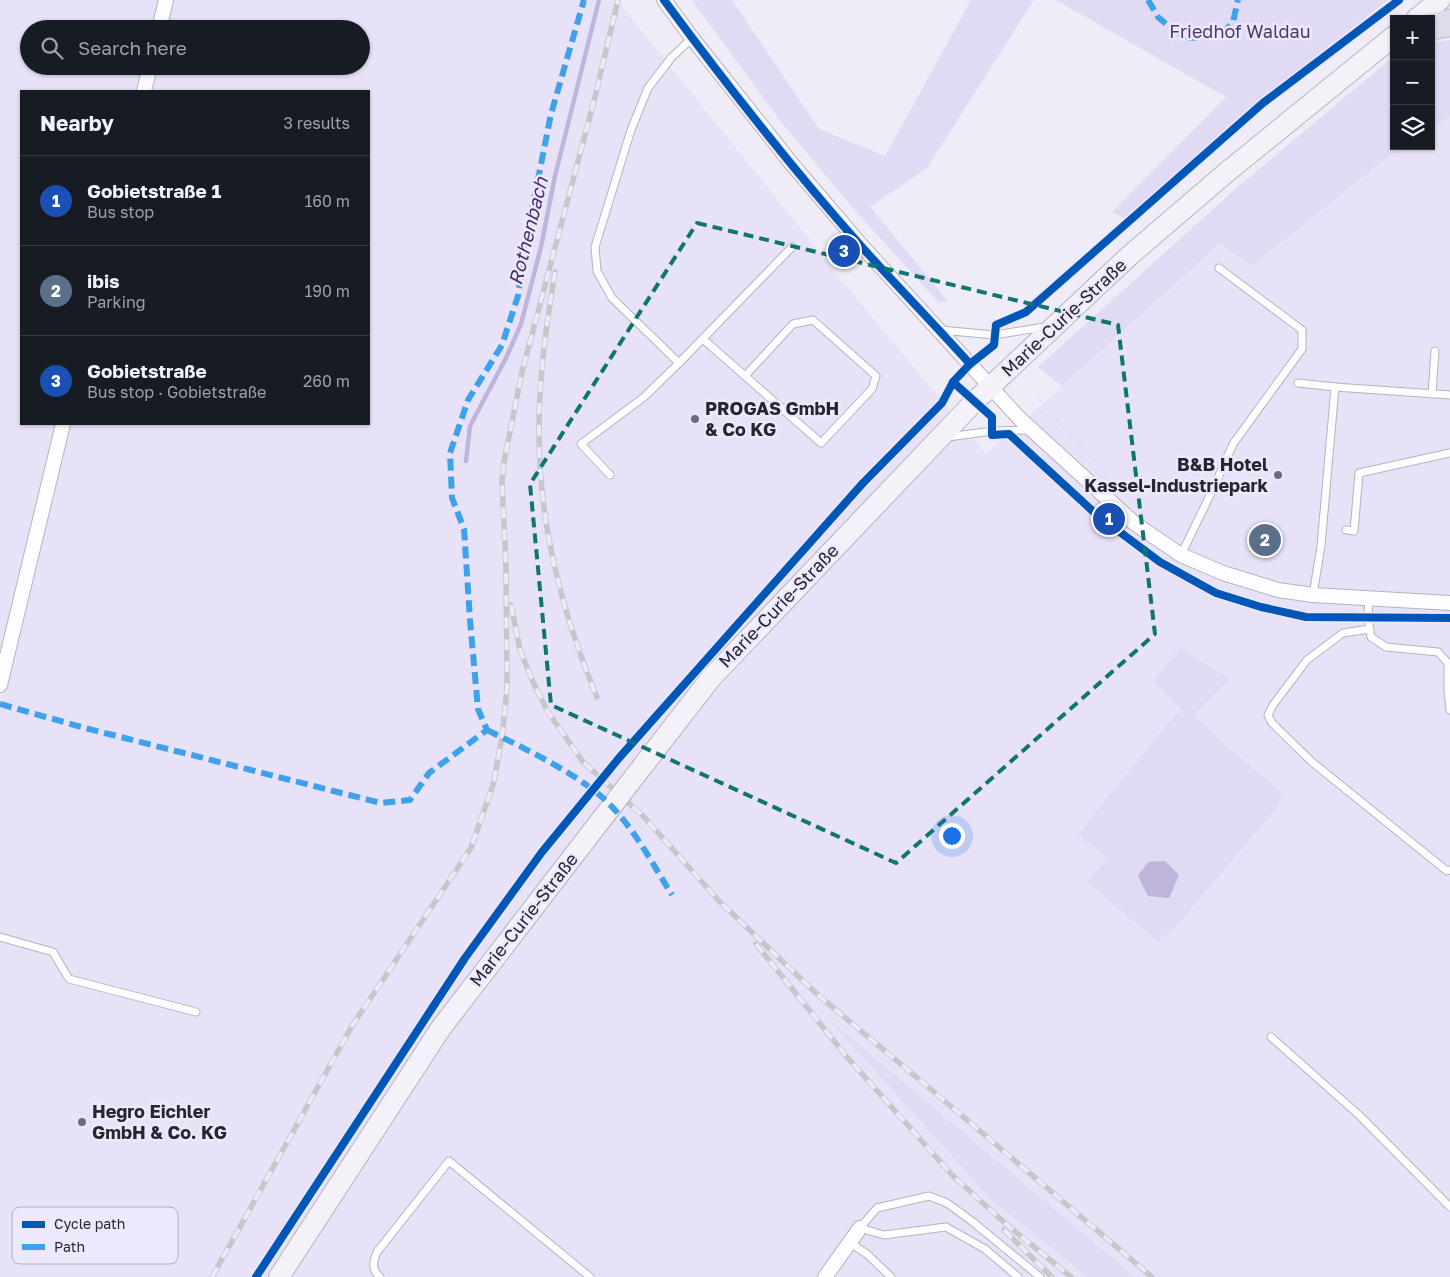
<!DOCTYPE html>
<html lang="en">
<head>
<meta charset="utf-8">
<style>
	:root { --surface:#171b24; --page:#20242c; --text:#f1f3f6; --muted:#9ea1a6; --line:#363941; --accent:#0f766e }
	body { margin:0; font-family:"Golos Text",sans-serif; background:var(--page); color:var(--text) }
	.controls { position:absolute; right:15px; top:15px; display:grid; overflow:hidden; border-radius:0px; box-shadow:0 1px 4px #0004 }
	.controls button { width:45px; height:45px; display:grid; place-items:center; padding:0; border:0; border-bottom:1px solid var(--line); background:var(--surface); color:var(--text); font:25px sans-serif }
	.you { position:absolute; left:951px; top:835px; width:18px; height:18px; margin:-12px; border:4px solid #fff; border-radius:50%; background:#1a73e8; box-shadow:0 0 0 8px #1a73e833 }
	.badge { display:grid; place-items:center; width:32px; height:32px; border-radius:50%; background:var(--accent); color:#fff; font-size:16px; font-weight:700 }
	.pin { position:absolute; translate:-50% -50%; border:2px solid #fff; box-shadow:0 1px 5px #0006 }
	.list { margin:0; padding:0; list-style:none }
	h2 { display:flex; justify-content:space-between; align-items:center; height:65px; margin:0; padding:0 20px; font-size:21px }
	h2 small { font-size:16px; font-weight:400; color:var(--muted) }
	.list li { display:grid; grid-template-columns:32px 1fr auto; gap:15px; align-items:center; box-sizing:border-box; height:90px; padding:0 20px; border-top:1px solid var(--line) }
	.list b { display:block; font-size:19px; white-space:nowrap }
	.list p { margin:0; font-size:16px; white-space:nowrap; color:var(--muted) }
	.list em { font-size:16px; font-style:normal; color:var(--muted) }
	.icon { flex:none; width:28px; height:28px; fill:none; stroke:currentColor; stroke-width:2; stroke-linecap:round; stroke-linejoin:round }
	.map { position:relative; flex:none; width:1450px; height:1277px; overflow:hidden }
	.search { position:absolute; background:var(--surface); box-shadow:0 1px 4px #0004; left:20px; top:20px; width:350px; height:55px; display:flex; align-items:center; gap:12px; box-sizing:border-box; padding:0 18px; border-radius:28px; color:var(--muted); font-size:19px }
	.panel { position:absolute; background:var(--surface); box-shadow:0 1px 4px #0004; left:20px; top:90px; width:350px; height:335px; border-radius:0px }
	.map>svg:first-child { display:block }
	.built { fill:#e8e2f8; fill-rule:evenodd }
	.green { fill:#e1daf4 }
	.water { fill:#bfb4d9 }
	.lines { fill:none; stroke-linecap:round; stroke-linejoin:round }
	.stream { stroke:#bfb4d9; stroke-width:4.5 }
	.lane-casing { stroke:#b6b3be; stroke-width:9 }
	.street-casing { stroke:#b6b3be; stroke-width:16 }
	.secondary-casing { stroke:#b6b3be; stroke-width:22 }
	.highway-casing { stroke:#cac8cf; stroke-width:29 }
	.path { stroke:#dbdade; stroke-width:2.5; stroke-dasharray:1 4; stroke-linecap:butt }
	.lane { stroke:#fdfcfe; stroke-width:7 }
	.street { stroke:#fdfcfe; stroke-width:14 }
	.secondary { stroke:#f4f2f8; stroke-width:20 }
	.highway { stroke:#e1dce9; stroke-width:26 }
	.rail-casing { stroke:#c7c6c9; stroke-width:5.5 }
	.rail { stroke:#ede8fb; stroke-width:4; stroke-dasharray:11; stroke-linecap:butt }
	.secondary-bridge-casing { stroke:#b6b3be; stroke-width:22; stroke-linecap:butt }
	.secondary-bridge { stroke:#f4f2f8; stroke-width:20 }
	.quiet { stroke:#3ea2eb; stroke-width:6; stroke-dasharray:12 6; stroke-linecap:butt }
	.cycleway-casing { stroke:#ede8fb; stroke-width:11 }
	.cycleway { stroke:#0057b8; stroke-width:8 }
	.marked { fill:none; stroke:#0f766e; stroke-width:4; stroke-dasharray:10 6; stroke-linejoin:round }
	.poi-dot { fill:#6e6b76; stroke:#ede8fb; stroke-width:2 }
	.labels { text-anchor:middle; stroke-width:5; stroke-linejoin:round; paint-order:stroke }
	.park-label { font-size:18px; fill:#4d3773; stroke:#ede8fb }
	.street-label { font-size:18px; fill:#282531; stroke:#ede8fb }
	.poi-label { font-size:18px; font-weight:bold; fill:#282531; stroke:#ede8fb; text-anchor:start }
	.water-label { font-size:19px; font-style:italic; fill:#48326e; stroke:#ede8fb }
	.key { fill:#ede8fb; stroke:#b2aebe; stroke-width:1 }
	.key-label { font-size:14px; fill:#282531 }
</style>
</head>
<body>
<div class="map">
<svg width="1450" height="1277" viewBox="0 0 1450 1277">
	<rect width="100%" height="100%" fill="#efecf7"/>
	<path class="built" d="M0 0H617L855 296 986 454 1221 244 1252 266 1386 158 1404 146H1431V129L1450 117V1277H0ZM29 29H361V66H29ZM21 91H369V424H21Z"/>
	<g class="green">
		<polygon points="692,0 732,0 819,129 885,156 971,0 1034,0 927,168 870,207 947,300 939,303 852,207 781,122"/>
		<polygon points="1056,0 1388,0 1260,101 1126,219 1112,212 1226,97"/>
		<polygon points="1450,40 1450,117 1431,129 1431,42"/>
		<polygon points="1394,56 1394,146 1404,146 1386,158 1252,266 1220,244 1062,386 1038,367 1232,192"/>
		<polygon points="1180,648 1230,679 1194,715 1215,736 1282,793 1275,810 1173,930 1157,941 1087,882 1107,858 1078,834 1169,722 1182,710 1153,682"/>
		<polygon points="826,1017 1135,1277 1087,1277 991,1199"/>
	</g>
	<polygon class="water" points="1165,861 1179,875 1169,898 1148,896 1138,876 1148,862"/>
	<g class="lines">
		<polyline class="stream" points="466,461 470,426 506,358 521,324 541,247 555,176 599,0"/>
		<defs>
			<g id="lane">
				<polyline points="941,330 994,335 1045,327"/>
				<polyline points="703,339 821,443 872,389 876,376 813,320 793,324 745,376"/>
				<polyline points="679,363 612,298 597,271 595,247 631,130 648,88 671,58 692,38"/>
				<polyline points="1298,383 1335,387"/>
				<polyline points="1432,394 1435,351"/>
				<polyline points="948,437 992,431 1029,430"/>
				<polyline points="610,475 581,444 644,397 679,363 792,247"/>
				<polyline points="1346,530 1354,531 1359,473 1450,453"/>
				<polyline points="1181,555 1214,487 1233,444 1302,349 1302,330 1219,268"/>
				<polyline points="1313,595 1321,546 1335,387 1450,395"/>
				<polyline points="1369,599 1368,618 1371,637 1386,647 1438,652 1448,663 1448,690 1450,710"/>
				<polyline points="1370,629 1343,633 1307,660 1273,705 1268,715 1272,723 1312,762 1447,871 1450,870"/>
				<polyline points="0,937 53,952 69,979 196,1012"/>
				<polyline points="1271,1037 1359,1115 1450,1207"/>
				<polyline points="850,1243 867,1254 891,1277"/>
				<path d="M380 1277C371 1269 373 1262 377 1252L449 1161 590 1277"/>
				<polyline points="1018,1277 985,1249 946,1227 884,1235 860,1228 877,1208 929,1196 947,1203 973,1222 1040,1277"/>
			</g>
			<g id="street">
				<polyline points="664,0 692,38 791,163 860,244 1020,419 1134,523 1181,555 1223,573 1278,590 1313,595 1450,603"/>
				<polyline points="159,29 166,0"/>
				<polyline points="144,91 150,66"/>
				<polyline points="0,685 63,424"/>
				<polyline points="825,1277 860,1228"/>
			</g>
			<g id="secondary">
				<polyline points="1416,19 1440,0"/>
				<polyline points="642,767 711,678 974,402 1129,256 1227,172 1394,36"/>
				<polyline points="279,1277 441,1028 601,820"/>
			</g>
			<polyline id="highway" points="1431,26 1450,23"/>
		</defs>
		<use href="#lane" class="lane-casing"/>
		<use href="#street" class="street-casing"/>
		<use href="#secondary" class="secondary-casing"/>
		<use href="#highway" class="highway-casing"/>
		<polyline class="path" points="1037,397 1103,471 1106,477"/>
		<use href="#lane" class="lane"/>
		<use href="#street" class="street"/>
		<use href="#secondary" class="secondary"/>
		<use href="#highway" class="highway"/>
		<defs>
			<g id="rail">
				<path d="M555 272C547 322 539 374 539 426 538 520 561 611 597 697"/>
				<polyline points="511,605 520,650 533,682 548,712 583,762 643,816 720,902 818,995 927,1086 1152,1277"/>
				<polyline points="756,944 847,1057 953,1176 1006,1224 1071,1277"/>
				<polyline points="1004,1230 1052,1277"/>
				<polyline points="212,1277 352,1026 471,848 493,785 502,738 507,688 506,568 502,481 504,462 522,372 594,101 618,0"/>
			</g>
		</defs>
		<use href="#rail" class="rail-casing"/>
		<use href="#rail" class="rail"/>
		<defs>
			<polyline id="secondary-bridge" points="601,820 642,767"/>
		</defs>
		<use href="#secondary-bridge" class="secondary-bridge-casing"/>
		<use href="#secondary-bridge" class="secondary-bridge"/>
		<g class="quiet">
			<polyline points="1148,0 1158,17 1173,30 1190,38 1208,36 1226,30 1233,22 1238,0"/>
			<polyline points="0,704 85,728 381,803 410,800 429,773 487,730 478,709 470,620 464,529 452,498 450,453 468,400 502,345 518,296 526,240 551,114 584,0"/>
			<path d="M487 730C524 748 572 771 603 798 632 824 652 863 672 895"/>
		</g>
		<defs>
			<g id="cycleway">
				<path d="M664 0C726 84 791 167 860 245 896 285 934 324 970 364"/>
				<polyline points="953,382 992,417 992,435 1009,434 1097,515 1160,562 1216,593 1261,607 1306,617 1450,618"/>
				<polyline points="256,1277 465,958 542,852 619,758 863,483 942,403 953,382 970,364 994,345 996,325 1026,312 1263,103 1399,0"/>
			</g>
		</defs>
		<use href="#cycleway" class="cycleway-casing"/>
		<use href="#cycleway" class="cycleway"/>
	</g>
	<path class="marked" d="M697 223 1118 325 1155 634 896 863 551 705 530 484Z"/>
	<g class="poi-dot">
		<circle cx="695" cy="419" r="5"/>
		<circle cx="1278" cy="475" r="5"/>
		<circle cx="82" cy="1122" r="5"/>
	</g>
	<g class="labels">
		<g class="park-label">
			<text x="1240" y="38">Friedhof Waldau</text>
		</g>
		<g class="street-label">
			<text transform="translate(1064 318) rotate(-43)" y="6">Marie-Curie-Straße</text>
			<text transform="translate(779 606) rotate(-46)" y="6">Marie-Curie-Straße</text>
			<text transform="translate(524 920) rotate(-52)" y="6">Marie-Curie-Straße</text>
		</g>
		<g class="poi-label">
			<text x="705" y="415">PROGAS GmbH<tspan x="705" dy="21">&amp; Co KG</tspan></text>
			<text x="1268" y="471" text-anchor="end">B&amp;B Hotel<tspan x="1268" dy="21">Kassel-Industriepark</tspan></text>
			<text x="92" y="1118">Hegro Eichler<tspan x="92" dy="21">GmbH &amp; Co. KG</tspan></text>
		</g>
		<g class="water-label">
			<text transform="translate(528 231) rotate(-76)" y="7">Rothenbach</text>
		</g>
	</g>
	<rect x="12" y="1207" width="166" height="57" rx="8" class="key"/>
	<rect x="22" y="1221" width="23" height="7" fill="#0057b8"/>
	<rect x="22" y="1244" width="23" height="6" fill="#3ea2eb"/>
	<g class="key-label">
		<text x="54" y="1229">Cycle path</text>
		<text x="54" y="1252">Path</text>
	</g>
</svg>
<div class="controls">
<button>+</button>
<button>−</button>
<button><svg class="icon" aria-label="layers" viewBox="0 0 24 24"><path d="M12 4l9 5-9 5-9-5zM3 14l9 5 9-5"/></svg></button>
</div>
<div class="you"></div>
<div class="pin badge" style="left:1109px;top:519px;background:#1a4fb4">1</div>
<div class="pin badge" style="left:1265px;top:540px;background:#5c6f8a">2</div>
<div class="pin badge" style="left:844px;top:251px;background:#1a4fb4">3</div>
<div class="search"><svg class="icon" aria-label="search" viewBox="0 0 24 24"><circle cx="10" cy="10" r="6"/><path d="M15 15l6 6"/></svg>Search here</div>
<section class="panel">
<h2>Nearby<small>3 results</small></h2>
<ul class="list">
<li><span class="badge" style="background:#1a4fb4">1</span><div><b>Gobietstraße 1</b><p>Bus stop</p></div><em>160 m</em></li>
<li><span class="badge" style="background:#5c6f8a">2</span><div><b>ibis</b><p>Parking</p></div><em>190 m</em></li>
<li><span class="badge" style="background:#1a4fb4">3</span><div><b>Gobietstraße</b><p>Bus stop · Gobietstraße</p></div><em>260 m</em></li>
</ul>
</section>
</div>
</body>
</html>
